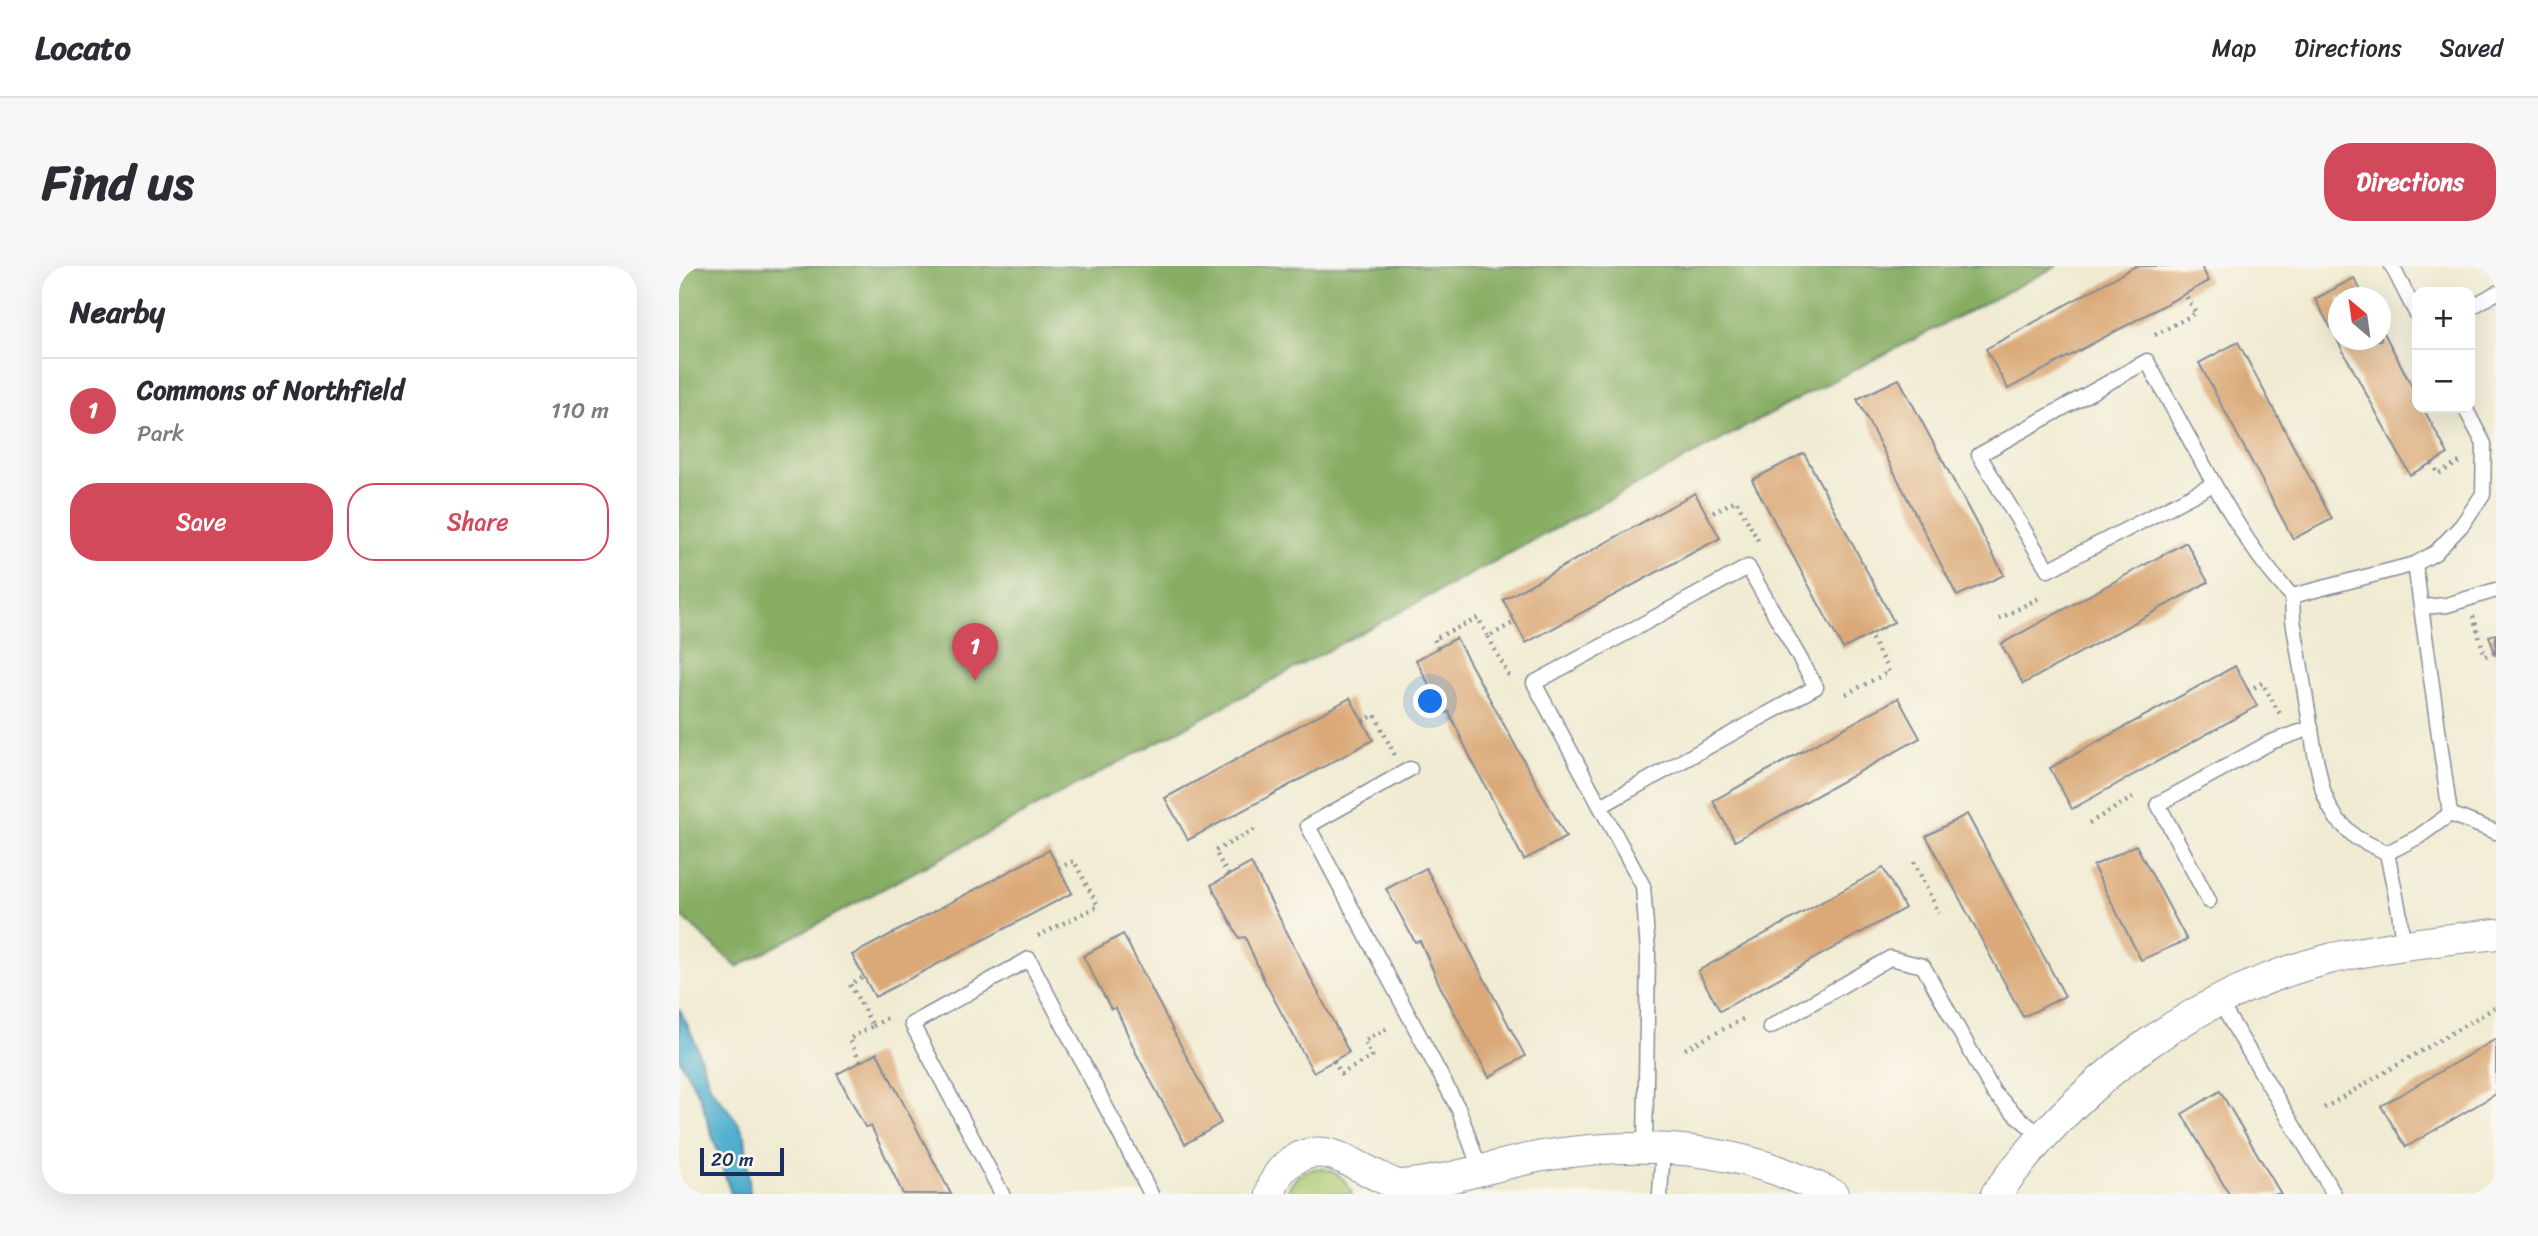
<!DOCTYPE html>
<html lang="en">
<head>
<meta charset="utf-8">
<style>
	:root { --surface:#fff; --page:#f7f7f7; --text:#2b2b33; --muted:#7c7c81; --line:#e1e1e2; --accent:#d1495b }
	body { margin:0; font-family:Sriracha,sans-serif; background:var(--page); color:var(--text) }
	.controls { position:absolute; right:21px; top:21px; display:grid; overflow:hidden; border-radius:14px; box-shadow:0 7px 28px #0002 }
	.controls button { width:63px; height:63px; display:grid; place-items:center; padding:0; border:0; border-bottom:2px solid var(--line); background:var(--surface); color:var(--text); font:35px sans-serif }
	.compass { position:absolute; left:1649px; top:21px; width:63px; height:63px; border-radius:50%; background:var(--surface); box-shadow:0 7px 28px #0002; rotate:331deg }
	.scale { position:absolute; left:21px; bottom:18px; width:84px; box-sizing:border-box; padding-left:7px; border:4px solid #1b2f5e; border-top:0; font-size:19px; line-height:24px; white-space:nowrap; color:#1b2f5e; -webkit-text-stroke:5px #fbf7ec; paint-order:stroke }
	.you { position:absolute; left:752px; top:436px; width:24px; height:24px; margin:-18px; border:5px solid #fff; border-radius:50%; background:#1a73e8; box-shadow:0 0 0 10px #1a73e833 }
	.badge { display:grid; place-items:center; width:46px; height:46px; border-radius:50%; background:var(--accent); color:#fff; font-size:23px; font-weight:700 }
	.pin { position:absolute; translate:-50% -58px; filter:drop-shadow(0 2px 4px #0008) }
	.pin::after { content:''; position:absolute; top:37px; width:24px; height:21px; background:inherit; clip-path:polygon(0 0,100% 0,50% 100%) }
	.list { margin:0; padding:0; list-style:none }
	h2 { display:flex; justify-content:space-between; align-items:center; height:91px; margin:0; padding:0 28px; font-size:30px }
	h2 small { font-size:23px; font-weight:400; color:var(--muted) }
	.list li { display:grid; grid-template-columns:46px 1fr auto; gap:21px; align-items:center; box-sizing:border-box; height:105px; padding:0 28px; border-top:2px solid var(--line) }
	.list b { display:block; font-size:26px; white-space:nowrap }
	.list p { margin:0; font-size:23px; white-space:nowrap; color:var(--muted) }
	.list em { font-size:23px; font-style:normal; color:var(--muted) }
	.actions { display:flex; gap:14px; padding:21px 28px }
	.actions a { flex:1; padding:16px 0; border:2px solid var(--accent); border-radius:28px; text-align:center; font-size:24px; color:var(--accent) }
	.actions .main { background:var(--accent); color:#fff }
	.map { position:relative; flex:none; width:1817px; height:928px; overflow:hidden; border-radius:28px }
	header { display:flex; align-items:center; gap:42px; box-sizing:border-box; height:98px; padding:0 35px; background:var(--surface); border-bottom:2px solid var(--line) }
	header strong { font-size:33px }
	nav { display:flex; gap:38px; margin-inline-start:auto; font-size:24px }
	.intro { display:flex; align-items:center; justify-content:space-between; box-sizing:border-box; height:168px; padding:0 42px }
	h1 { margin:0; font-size:49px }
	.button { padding:18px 32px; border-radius:28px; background:var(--accent); color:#fff; font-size:24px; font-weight:700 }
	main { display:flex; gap:42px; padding:0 42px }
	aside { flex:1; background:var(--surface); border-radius:28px; box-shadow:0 7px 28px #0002 }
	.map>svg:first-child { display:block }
	.green { fill:#aac971; stroke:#627c68; stroke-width:2 }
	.forest { fill:#87ad63; stroke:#516e60; stroke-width:2 }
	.water { fill:#4faece; stroke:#356e96; stroke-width:2 }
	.building { fill:#daa977 }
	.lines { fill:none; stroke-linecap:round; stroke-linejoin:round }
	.service-casing { stroke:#868d98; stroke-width:17 }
	.minor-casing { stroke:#868d98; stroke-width:32 }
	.path { stroke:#868d98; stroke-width:4.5; stroke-dasharray:2 5; stroke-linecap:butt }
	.service { stroke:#fff; stroke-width:14 }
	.minor { stroke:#fff; stroke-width:30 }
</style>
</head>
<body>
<header>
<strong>Locato</strong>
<nav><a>Map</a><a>Directions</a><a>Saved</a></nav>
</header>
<div class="intro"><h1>Find us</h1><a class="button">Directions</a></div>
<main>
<aside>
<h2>Nearby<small></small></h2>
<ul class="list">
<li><span class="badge">1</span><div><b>Commons of Northfield</b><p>Park</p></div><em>110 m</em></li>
</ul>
<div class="actions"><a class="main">Save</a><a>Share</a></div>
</aside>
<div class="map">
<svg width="1817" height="928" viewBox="0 0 1817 928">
	<rect width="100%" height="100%" fill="#fbf7ec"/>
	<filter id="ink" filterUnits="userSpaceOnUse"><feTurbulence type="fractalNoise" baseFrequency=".0143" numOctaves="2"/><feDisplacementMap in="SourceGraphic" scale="14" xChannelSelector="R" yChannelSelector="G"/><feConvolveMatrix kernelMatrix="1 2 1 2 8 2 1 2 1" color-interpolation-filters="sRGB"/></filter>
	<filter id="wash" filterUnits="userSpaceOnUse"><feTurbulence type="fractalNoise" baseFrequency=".00686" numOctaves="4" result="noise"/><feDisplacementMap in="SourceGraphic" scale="28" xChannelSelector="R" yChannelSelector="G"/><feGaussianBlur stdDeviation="1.57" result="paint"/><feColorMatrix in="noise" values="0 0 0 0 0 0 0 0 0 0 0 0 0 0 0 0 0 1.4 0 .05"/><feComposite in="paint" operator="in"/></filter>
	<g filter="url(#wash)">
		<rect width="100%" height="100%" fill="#f0ebd2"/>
		<path class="green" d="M641 902C658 905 666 912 673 928H607C614 911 623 904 641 902Z"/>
		<polygon class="forest" points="0,0 1378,0 1126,129 58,701 0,648"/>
		<polygon class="water" points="0,742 14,771 32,822 58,855 66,870 71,928 52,928 21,831 0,792"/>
		<g id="blocks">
			<g class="building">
				<polygon points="1457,0 1522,0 1530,15 1329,123 1307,83"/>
				<polygon points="1675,12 1686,32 1660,32 1660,74 1702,74 1702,61 1738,130 1738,142 1744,142 1769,188 1731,209 1636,33"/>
				<polygon points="1559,76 1653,253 1614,273 1520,97"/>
				<polygon points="1220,113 1325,309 1278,330 1178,133"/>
				<polygon points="1125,187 1215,356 1164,383 1073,214"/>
				<polygon points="1016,227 1041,272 847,377 824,334"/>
				<polygon points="1507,276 1529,316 1344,418 1322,378"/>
				<polygon points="1817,368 1817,390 1810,370"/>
				<polygon points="777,372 887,571 845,594 791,491 770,446 765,447 737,394"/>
				<polygon points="1556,400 1578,440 1393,543 1371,502"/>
				<polygon points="671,432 694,474 509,574 486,532"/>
				<polygon points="1219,432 1241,472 1056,575 1034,535"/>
				<polygon points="1288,548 1386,730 1344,751 1247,570"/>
				<polygon points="1457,579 1508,674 1462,694 1414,600"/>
				<polygon points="370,584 393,627 196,731 173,689"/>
				<polygon points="572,597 670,786 634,806 586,716 566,671 560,672 532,619"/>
				<polygon points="747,602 846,790 810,811 761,720 741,675 736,676 707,623"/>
				<polygon points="1204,602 1226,642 1041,745 1019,705"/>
				<polygon points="444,668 542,857 506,878 457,787 437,742 432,743 404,690"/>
				<polygon points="1817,773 1817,828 1727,881 1702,840"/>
				<polygon points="198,787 272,928 224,928 192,860 186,861 158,808"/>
				<polygon points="1541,825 1602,928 1550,928 1503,848"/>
			</g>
		</g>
	</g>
	<g filter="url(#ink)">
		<use href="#blocks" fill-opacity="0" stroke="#868d98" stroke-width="2"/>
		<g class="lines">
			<defs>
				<g id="service">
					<polyline points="1713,0 1738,49"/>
					<polyline points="1791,42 1817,27"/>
					<path d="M1535 218 1468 95 1300 189 1369 304 1535 218C1558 259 1581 297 1613 330L1614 354 1636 488 1644 525 1650 540 1658 553 1676 571 1708 587 1720 645 1724 678"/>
					<polyline points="1736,298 1756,287 1783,259 1804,228 1805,178 1786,142"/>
					<polyline points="1613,330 1736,298 1771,548 1739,571 1708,587"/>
					<polyline points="1743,341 1768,339 1817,324"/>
					<polyline points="731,503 629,560 780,844 801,904"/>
					<polyline points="922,540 1137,421 1069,301 855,417 964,620 969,686 966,882"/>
					<polyline points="1771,548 1817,566"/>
					<polyline points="1530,635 1479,538 1592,476 1632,462"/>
					<polyline points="1540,735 1655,928"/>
					<polyline points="1091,761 1211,692 1244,700 1315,827 1337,849 1363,871"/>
					<polyline points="323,928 233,758 350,693 472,928"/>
					<polyline points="981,928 984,883"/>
				</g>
				<g id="minor">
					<path d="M592 928C594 914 602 901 615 894 646 874 674 899 703 912 709 915 716 919 722 919 770 915 817 899 863 890 941 877 1025 878 1100 905 1118 912 1136 920 1154 928"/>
					<path d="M1317 928C1400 815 1516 726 1654 692 1708 680 1762 674 1817 668"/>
				</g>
			</defs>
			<use href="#service" class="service-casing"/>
			<use href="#minor" class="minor-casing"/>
			<g class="path">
				<polyline points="1476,69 1517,47 1506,28"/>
				<polyline points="1753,197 1759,208 1784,194"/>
				<polyline points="1028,250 1057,234 1080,276"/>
				<polyline points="1794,350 1806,390 1815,387"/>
				<polyline points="1320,353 1362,331"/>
				<polyline points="809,371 830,410"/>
				<polyline points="759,382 755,373 799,352 809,371 836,356"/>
				<polyline points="1569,425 1583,417 1601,448"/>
				<polyline points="1167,428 1210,406 1191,369"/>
				<polyline points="684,455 696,449 716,490"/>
				<polyline points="1410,557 1455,531"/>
				<polyline points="1235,596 1260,647"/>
				<polyline points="549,609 536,585 579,562"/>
				<polyline points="359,670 419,640 395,595 380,602"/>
				<polyline points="194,760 210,751"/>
				<polyline points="1006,783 1066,752"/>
				<polyline points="655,795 662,808 693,790 685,775 711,761"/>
				<polyline points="181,796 170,773 194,760 171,718 185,711"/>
				<polyline points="1645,842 1817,741"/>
			</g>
			<use href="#service" class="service"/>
			<use href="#minor" class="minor"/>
		</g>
	</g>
</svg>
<div class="controls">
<button>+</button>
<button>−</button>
</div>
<svg class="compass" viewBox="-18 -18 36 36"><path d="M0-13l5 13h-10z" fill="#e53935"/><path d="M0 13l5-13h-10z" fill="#7c7c81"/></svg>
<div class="scale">20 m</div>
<div class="you"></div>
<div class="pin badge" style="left:296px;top:415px">1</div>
</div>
</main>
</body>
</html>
